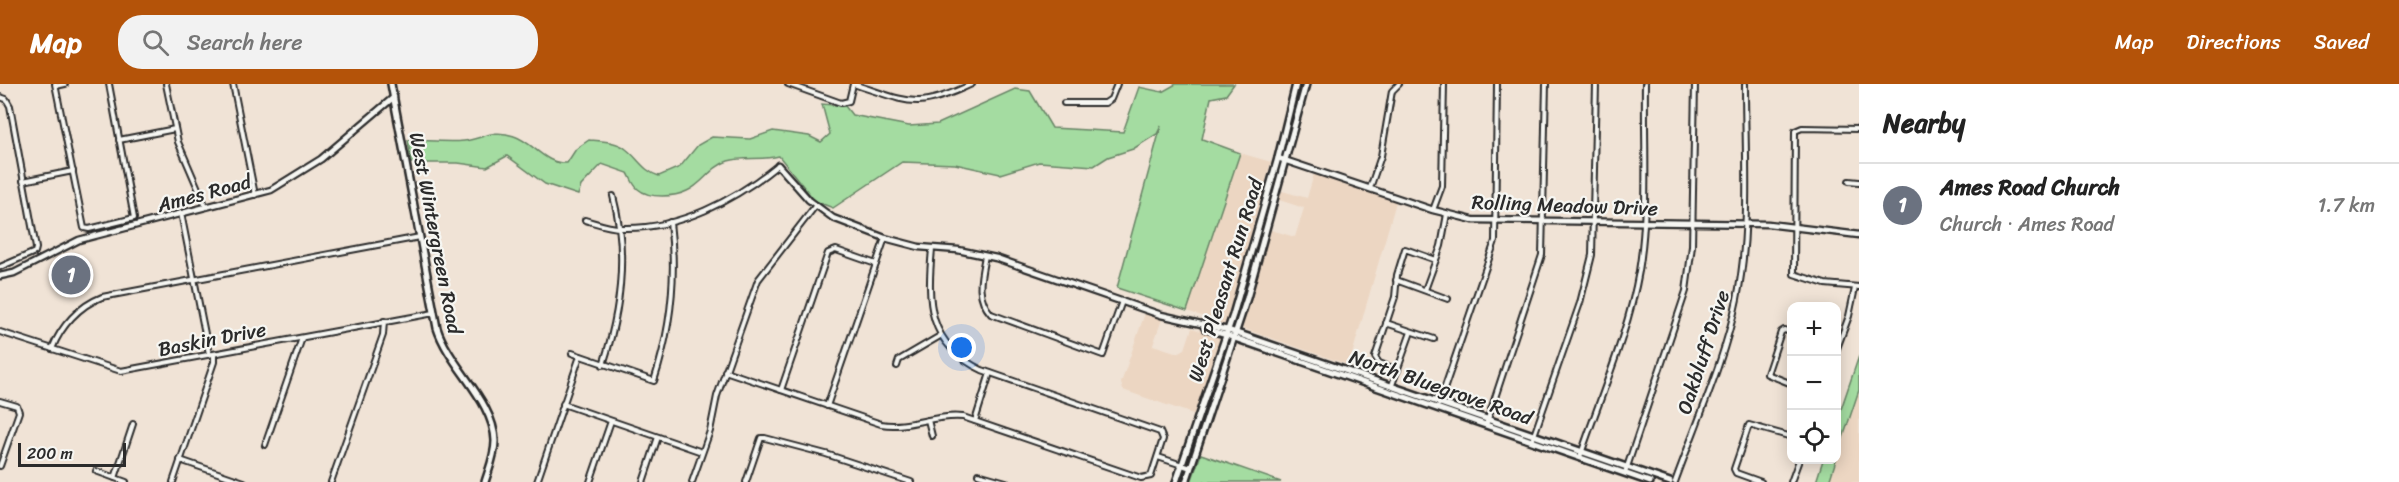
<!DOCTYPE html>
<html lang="en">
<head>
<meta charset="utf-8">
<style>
	:root { --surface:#fff; --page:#f2f2f2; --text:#222; --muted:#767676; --line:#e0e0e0; --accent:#b45309 }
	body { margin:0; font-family:Sriracha,sans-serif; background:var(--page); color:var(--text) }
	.controls { position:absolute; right:18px; bottom:18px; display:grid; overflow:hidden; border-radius:12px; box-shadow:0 3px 15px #0003 }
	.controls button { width:54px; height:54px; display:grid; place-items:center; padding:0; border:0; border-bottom:2px solid var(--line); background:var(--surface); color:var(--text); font:30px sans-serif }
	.scale { position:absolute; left:18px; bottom:15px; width:108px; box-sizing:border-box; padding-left:6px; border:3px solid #2b2b2b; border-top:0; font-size:16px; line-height:21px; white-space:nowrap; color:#2b2b2b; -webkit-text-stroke:4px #f6f6f2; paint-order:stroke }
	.you { position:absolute; left:962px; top:264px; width:21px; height:21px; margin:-15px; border:4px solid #fff; border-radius:50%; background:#1a73e8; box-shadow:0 0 0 9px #1a73e833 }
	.badge { display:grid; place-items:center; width:39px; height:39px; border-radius:50%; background:var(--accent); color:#fff; font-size:20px; font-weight:700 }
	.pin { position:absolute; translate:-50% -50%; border:3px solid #fff; box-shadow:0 2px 6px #0006 }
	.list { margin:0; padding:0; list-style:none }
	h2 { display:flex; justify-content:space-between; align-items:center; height:78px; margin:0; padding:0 24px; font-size:26px }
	h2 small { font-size:20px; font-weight:400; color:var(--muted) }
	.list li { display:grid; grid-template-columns:39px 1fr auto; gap:18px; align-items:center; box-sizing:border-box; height:84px; padding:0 24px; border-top:2px solid var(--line) }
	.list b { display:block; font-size:22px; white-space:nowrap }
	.list p { margin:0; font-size:20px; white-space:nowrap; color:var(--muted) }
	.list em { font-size:20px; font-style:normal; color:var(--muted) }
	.icon { flex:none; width:33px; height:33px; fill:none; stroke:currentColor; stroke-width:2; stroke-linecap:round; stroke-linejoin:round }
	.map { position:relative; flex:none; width:1859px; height:398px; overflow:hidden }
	header { display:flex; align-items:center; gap:36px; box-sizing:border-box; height:84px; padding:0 30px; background:var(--accent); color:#fff }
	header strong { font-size:28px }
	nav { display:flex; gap:33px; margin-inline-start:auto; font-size:21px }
	.search { width:420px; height:54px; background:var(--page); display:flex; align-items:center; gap:15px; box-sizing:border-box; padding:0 21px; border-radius:24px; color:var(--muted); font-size:22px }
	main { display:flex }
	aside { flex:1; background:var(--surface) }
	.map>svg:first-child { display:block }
	.built { fill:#ecd6c2 }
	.green { fill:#a4dca1; stroke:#688466; stroke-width:1.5 }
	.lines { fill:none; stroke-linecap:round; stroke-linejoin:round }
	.minor-casing { stroke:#2b2b2b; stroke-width:8 }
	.tertiary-casing { stroke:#2b2b2b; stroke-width:9 }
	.secondary-casing { stroke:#2b2b2b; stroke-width:10 }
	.minor { stroke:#f6f6f2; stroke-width:4 }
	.tertiary { stroke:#f6f6f2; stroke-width:4.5 }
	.secondary { stroke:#f6f6f2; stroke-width:5 }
	.labels { text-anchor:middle; stroke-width:4.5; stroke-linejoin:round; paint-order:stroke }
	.street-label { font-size:20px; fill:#2b2b2b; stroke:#f6f6f2 }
</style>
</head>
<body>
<header>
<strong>Map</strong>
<div class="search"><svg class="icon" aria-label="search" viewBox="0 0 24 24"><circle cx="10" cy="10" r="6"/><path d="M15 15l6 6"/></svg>Search here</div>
<nav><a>Map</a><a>Directions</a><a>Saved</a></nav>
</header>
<main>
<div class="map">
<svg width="1859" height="398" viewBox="0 0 1859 398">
	<rect width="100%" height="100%" fill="#f0e3d6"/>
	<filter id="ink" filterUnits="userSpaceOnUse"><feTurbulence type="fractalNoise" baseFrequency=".0167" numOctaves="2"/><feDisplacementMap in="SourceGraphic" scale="12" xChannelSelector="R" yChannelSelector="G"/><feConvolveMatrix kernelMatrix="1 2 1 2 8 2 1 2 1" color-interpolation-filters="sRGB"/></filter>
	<g filter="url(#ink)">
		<g class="built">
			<polygon points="1240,69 1271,78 1227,238 1224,240 1187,227"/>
			<polygon points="1314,90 1396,118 1349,281 1242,244 1271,146 1295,153 1304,124 1279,116 1282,107 1307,114"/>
			<polygon points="1145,229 1162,235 1153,261 1178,269 1185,265 1192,244 1221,254 1196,331 1123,306 1121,299"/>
			<polygon points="1859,291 1859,398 1822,398 1830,376 1836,376 1837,357"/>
		</g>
		<g class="green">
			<path d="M1176 0H1234L1226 11 1211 14 1202 55 1240 69 1187 227 1117 204 1161 42 1157 50 1133 65 1108 73 1094 82 1039 78 1000 90 955 80 902 78 833 124 815 117 779 72C761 77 744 72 728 77 710 83 703 100 687 107 675 113 649 115 638 105 633 101 631 94 628 89L602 80 581 102 578 111 545 100 507 72 487 83 458 79H411L408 56C427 56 446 59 464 57 484 55 491 44 514 52 533 58 545 81 567 79L576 65 589 56C601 57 616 57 626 65 638 74 643 87 659 92L680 83 698 61 712 53 750 55 773 47 809 52 821 58 830 50 822 20 845 22 852 31 909 42 938 40 1015 5 1030 7 1052 44 1123 48 1139 3 1162 8Z"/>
			<polygon points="1859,272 1859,306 1836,375 1837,337"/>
			<polygon points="1201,370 1281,398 1191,398"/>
			<polygon points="1823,376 1836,376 1829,398 1816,398"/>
		</g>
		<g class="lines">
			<defs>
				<g id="minor">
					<polyline points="55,0 84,144 89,145 134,134 109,0"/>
					<polyline points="166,0 178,58 206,123"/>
					<polyline points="233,0 255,111"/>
					<polyline points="788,0 841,19 849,17 853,0"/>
					<path d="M853 0C910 18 915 27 972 0"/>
					<polyline points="56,2 65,0"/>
					<polyline points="0,13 6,15 10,22 36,164 35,168 0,183"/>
					<polyline points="1064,19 1105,19 1111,15 1117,0"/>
					<polyline points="1859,45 1802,44 1795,47 1794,190 1825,200 1859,203"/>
					<polyline points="119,56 175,45"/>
					<polyline points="23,97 73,87"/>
					<polyline points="1849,97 1859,98"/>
					<polyline points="1370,104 1381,72 1392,7 1399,0"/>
					<polyline points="1433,126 1442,102 1444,0"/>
					<polyline points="181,129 209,270"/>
					<path d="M585 136C596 139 609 144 621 144 679 146 735 116 778 81"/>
					<path d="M985 172C981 193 975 212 991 230L1103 271 1122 217"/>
					<polyline points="1396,196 1448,215"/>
					<polyline points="1425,206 1441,162 1447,130"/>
					<polyline points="1386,239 1434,255"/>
					<polyline points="0,248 121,287 434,229"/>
					<polyline points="1792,248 1784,246 1781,248 1767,290 1792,300"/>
					<path d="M52 265C61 242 79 222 102 213L420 153"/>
					<polyline points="1836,267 1849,232 1855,204"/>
					<path d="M572 269 654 297C671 245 677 192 670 138"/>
					<path d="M603 281C621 226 628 168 613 112"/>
					<polyline points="897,282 899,276 940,252"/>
					<polyline points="1398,286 1379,279 1375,273 1395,213 1397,191 1405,165 1436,176"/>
					<path d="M725 287 881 340C909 345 934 330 963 333L1141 394 1151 392 1163 355 1160 348 982 286C927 260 927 218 932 165"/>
					<polyline points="1392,301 1411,248"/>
					<polyline points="781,306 828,169 836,166 876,180"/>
					<polyline points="0,317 17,322 19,328 0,382"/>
					<polyline points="563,320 702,368"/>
					<polyline points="1439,320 1495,157 1497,0"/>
					<polyline points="827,322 885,154"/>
					<polyline points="928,336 932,352"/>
					<polyline points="975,337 990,289"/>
					<polyline points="1486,341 1542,171 1546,0"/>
					<polyline points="1532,357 1580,219 1592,171 1596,0"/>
					<polyline points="265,361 302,254"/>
					<polyline points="1158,373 1191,384"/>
					<path d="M1580 373C1600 313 1628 250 1639 187 1649 126 1644 61 1645 0"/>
					<polyline points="180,376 244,398"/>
					<polyline points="96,387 126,398"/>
					<polyline points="1625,389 1686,207 1692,162 1695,0"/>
					<polyline points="978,390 1006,398"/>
					<polyline points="115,394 133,340"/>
					<polyline points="173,398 214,278 214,270"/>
					<polyline points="331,398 383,251 384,237"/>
					<polyline points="537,398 580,272"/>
					<polyline points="590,398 611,337"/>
					<polyline points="643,398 658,353"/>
					<polyline points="692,398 710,347 717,312 758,196 816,121"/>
					<polyline points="746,398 761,354 765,354 826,370 911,398"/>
					<path d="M1675 398C1696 340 1725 275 1737 215 1751 145 1745 71 1745 0"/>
					<polyline points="1761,398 1736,389 1734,385 1749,341 1792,353"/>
					<polyline points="1791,398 1799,376"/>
				</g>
				<g id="tertiary">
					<polyline points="1278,74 1433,126 1473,136 1768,140 1859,151"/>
					<polyline points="778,81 809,116 833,134 885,154 919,163 958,166 996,174 1161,231 1228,246"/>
					<polyline points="0,192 14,189 79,156 271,106 321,75 394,13"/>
					<polyline points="1203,241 1205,245 1226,251"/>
				</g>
				<g id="secondary">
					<path d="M391 0 437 244C449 282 494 317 495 357 495 371 489 385 485 398"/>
					<polyline points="1228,246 1670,398"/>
					<polyline points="1226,251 1650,398"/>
					<polyline points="1176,398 1233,231 1278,74 1296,0"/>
					<polyline points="1186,398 1247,214 1306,0"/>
				</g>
			</defs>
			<use href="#minor" class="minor-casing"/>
			<use href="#tertiary" class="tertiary-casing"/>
			<use href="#secondary" class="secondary-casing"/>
			<use href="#minor" class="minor"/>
			<use href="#tertiary" class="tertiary"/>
			<use href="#secondary" class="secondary"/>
		</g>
	</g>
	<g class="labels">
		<g class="street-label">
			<text transform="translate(204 109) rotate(-15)" y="7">Ames Road</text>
			<text transform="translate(1565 121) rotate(2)" y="7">Rolling Meadow Drive</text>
			<text transform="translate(436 149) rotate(79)" y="7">West Wintergreen Road</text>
			<text transform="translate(1225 196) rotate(-73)" y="7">West Pleasant Run Road</text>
			<text transform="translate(212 255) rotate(-11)" y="7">Baskin Drive</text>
			<text transform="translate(1703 268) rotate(-72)" y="7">Oakbluff Drive</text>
			<text transform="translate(1441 303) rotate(19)" y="7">North Bluegrove Road</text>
		</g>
	</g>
</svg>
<div class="controls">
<button>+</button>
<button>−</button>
<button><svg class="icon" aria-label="locate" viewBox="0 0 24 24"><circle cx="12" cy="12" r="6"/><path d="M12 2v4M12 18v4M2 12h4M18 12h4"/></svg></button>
</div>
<div class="scale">200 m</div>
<div class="you"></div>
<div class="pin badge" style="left:71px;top:191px;background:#6b7280">1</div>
</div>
<aside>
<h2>Nearby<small></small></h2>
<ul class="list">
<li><span class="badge" style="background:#6b7280">1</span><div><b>Ames Road Church</b><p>Church · Ames Road</p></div><em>1.7 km</em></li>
</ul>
</aside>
</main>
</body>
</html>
